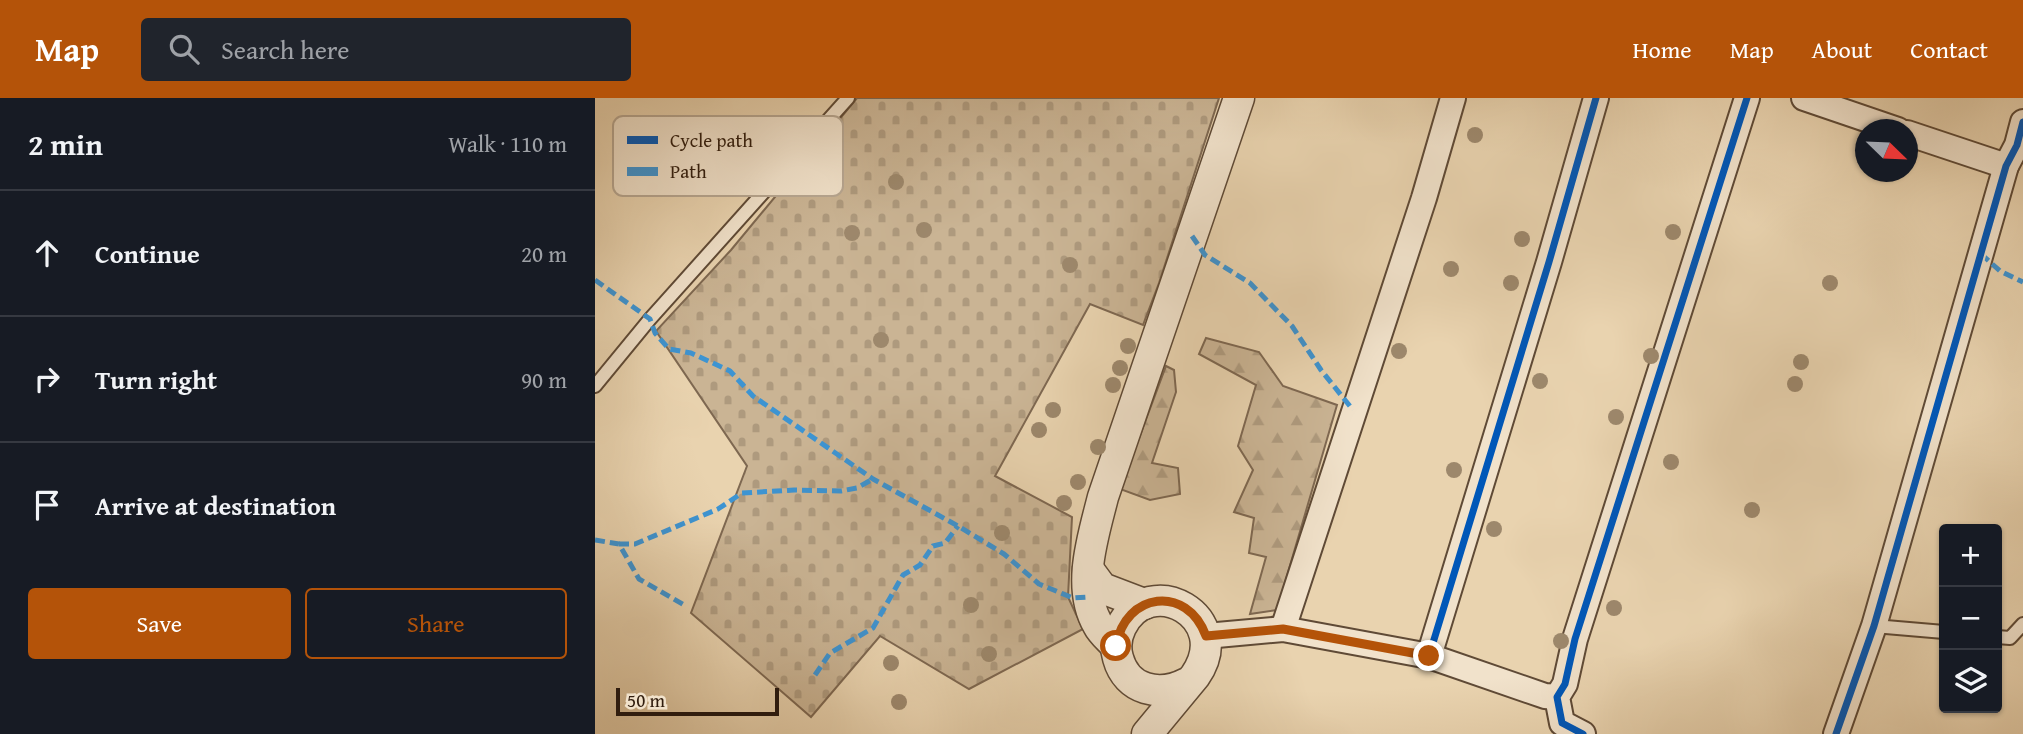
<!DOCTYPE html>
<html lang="en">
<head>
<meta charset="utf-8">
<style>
	:root { --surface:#171b24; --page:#20242c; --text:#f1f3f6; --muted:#9ea1a6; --line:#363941; --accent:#b45309 }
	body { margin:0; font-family:"Gentium Book Plus",serif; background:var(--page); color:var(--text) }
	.controls { position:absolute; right:21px; bottom:21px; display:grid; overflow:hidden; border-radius:7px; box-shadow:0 2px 5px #0004 }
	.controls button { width:63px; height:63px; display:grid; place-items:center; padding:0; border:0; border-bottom:2px solid var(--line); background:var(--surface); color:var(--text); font:35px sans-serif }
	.compass { position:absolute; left:1260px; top:21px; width:63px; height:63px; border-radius:50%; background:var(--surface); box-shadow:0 2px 5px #0004; rotate:113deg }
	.scale { position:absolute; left:21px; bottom:18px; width:163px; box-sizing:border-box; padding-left:7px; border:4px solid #311d0e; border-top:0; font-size:19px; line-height:24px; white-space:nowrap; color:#311d0e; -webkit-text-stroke:5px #f1e2cb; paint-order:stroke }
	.stop { position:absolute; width:21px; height:21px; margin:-16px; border:5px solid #b45309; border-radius:50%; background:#fff }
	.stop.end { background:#b45309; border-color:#fff; box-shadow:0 2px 7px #0008 }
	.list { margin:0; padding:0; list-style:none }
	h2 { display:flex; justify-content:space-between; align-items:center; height:91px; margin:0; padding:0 28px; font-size:30px }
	h2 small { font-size:23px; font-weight:400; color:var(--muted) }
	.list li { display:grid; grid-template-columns:46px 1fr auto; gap:21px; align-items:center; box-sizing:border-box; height:126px; padding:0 28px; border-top:2px solid var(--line) }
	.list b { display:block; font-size:26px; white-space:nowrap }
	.list em { font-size:23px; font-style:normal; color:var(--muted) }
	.actions { display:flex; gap:14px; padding:21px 28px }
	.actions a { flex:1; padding:16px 0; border:2px solid var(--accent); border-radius:7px; text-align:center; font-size:24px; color:var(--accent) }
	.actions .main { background:var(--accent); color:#fff }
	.icon { flex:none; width:38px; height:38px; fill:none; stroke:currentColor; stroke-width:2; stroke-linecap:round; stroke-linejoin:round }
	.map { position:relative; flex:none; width:1428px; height:636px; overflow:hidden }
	header { display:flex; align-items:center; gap:42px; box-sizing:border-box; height:98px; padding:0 35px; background:var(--accent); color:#fff }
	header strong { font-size:33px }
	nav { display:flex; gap:38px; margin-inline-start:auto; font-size:24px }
	.search { width:490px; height:63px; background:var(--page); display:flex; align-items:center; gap:18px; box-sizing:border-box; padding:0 24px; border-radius:7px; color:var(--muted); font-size:26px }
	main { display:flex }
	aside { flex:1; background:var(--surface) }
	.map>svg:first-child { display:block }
	.forest { fill:url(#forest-firs); stroke:#7e6851; stroke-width:2 }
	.cemetery { fill:url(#cemetery-stones); stroke:#7e6851; stroke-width:2 }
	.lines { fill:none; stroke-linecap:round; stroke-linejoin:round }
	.service-casing { stroke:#5f4a36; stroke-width:16 }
	.minor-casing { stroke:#5f4a36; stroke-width:28 }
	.tertiary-casing { stroke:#5f4a36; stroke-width:33 }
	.service { stroke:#f1e2cb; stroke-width:12 }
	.minor { stroke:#f1e2cb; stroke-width:24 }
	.tertiary { stroke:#f1e2cb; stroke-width:30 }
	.quiet { stroke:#3d94d2; stroke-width:5; stroke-dasharray:10 5; stroke-linecap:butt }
	.cycleway-casing { stroke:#f1e2cb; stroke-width:11 }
	.cycleway { stroke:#0057b8; stroke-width:7 }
	.tree { fill:#9d886c }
	.route { stroke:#b45309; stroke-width:9 }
	.key { fill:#f1e2cb; stroke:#b7a792; stroke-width:2 }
	.key-label { font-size:19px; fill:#311d0e }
</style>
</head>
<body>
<header>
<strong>Map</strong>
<div class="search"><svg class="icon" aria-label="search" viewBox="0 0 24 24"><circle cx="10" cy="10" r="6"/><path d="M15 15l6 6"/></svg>Search here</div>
<nav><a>Home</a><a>Map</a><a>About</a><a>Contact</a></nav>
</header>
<main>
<aside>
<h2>2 min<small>Walk · 110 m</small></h2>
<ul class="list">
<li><svg class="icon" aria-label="ahead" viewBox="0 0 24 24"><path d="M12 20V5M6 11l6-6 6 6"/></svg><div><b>Continue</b></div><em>20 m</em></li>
<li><svg class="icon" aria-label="right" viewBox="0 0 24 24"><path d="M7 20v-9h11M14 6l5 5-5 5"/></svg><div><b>Turn right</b></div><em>90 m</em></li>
<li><svg class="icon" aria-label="arrive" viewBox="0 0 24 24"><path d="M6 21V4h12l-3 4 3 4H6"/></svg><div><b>Arrive at destination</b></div></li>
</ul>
<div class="actions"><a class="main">Save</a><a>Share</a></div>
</aside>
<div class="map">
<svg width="1428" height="636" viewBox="0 0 1428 636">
	<defs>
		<pattern id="forest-firs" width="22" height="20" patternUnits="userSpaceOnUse" patternTransform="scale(1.75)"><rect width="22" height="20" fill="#cab494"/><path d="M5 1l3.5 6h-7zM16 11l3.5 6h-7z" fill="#ae9a7e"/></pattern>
		<pattern id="cemetery-stones" width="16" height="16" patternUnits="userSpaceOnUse" patternTransform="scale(1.75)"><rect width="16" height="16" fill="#cab494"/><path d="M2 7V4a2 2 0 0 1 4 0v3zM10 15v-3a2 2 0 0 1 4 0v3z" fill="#ae9a7e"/></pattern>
	</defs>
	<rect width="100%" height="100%" fill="#e9d3af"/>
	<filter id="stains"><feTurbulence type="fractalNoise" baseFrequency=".00286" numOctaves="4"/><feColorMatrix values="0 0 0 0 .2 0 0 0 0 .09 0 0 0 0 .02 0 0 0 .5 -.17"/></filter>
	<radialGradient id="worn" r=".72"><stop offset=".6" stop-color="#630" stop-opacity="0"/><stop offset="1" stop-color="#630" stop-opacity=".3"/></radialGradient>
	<g class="forest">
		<polygon points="611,240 664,254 688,288 742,307 682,512 655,516 671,459 654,455 659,420 639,414 658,372 643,348 661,287 604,256"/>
		<polygon points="571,268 579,272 581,294 557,365 583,370 585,396 555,402 525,391"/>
	</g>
	<polygon class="cemetery" points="262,0 624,0 564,185 548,227 495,206 400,378 477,419 473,499 488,531 374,591 285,538 216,619 96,515 152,368 61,233 136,152"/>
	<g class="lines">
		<defs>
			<g id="service">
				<polyline points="0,288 55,221 253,0"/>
				<polyline points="1279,528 1349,534"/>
				<polyline points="1402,539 1415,540 1428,526"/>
			</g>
			<g id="minor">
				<polyline points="1209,0 1303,32"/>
				<polyline points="1312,35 1411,68"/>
				<polyline points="688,531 829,100 858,0"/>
				<polyline points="611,538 688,531 834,558 950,598 962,599"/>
				<polyline points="834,558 954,164 1001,0"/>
				<polyline points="988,636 967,625 962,599 970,586 980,541 1152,0"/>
				<polyline points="1241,636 1279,528 1411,68 1422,47 1428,24"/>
			</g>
			<g id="tertiary">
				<polyline points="493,471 507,490 549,506"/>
				<path d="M521 548C515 541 507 535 503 527 481 489 498 439 508 399L644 0"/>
				<path d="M552 636 600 578C641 519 554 471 526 529 521 539 520 550 523 560 532 593 565 599 592 585"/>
			</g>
		</defs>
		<use href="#service" class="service-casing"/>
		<use href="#minor" class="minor-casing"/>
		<use href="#tertiary" class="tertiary-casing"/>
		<use href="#service" class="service"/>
		<use href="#minor" class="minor"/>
		<use href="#tertiary" class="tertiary"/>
		<g class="quiet">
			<polyline points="597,138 610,157 655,185 697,228 726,272 758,312"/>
			<polyline points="1386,156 1405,173 1428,184"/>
			<polyline points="0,182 55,221 60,235 74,251 96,255 135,273 158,298 278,381 363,428 409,456 444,486 478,500 493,499"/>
			<polyline points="0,442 24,446 44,481 91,508"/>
			<polyline points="24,446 40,446 123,411 147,395 199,392 246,393 262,390 278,381"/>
			<polyline points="220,577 235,555 278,530 308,477 325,467 338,448 350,445 363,428"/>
		</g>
		<defs>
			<g id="cycleway">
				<polyline points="834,558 954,164 1001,0"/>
				<polyline points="988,636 967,625 962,599 970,586 980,541 1152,0"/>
				<polyline points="1241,636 1279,528 1411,68 1422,47 1428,24"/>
			</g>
		</defs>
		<use href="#cycleway" class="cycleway-casing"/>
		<use href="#cycleway" class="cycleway"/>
	</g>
	<g class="tree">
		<circle cx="880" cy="37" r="8"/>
		<circle cx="301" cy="84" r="8"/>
		<circle cx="329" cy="132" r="8"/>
		<circle cx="1078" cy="134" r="8"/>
		<circle cx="257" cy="135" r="8"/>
		<circle cx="927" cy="141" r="8"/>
		<circle cx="475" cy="167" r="8"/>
		<circle cx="856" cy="171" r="8"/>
		<circle cx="916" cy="185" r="8"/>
		<circle cx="1235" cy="185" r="8"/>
		<circle cx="286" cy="242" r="8"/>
		<circle cx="533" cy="248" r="8"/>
		<circle cx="804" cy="253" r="8"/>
		<circle cx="1056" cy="258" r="8"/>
		<circle cx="1206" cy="264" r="8"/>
		<circle cx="525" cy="270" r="8"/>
		<circle cx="945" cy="283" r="8"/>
		<circle cx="1200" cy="286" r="8"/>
		<circle cx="518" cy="287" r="8"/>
		<circle cx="458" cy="312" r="8"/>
		<circle cx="1021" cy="319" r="8"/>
		<circle cx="444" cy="332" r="8"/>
		<circle cx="503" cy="349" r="8"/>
		<circle cx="1076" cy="364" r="8"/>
		<circle cx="859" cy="372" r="8"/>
		<circle cx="483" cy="384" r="8"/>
		<circle cx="469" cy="405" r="8"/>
		<circle cx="1157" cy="412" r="8"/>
		<circle cx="899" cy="431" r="8"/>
		<circle cx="407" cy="435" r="8"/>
		<circle cx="376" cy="507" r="8"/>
		<circle cx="1019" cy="510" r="8"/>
		<circle cx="966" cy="543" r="8"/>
		<circle cx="394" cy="556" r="8"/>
		<circle cx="296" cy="565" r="8"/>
		<circle cx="304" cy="604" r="8"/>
	</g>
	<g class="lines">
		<path class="route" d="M521 548C530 494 592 486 611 538L688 531 834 558"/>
	</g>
	<rect x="18" y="18" width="230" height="80" rx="10" class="key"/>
	<rect x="32" y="38" width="31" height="8" fill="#0057b8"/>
	<rect x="32" y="69" width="31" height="9" fill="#3d94d2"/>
	<g class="key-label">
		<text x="75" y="49">Cycle path</text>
		<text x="75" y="80">Path</text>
	</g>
	<rect width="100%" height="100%" filter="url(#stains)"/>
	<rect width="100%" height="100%" fill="url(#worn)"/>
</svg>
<div class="controls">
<button>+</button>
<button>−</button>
<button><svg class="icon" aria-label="layers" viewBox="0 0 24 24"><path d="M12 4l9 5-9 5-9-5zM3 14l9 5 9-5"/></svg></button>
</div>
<svg class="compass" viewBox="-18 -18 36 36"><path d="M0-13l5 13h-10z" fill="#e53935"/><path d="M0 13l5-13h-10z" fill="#9ea1a6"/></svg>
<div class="scale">50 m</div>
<div class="stop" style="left:521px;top:548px"></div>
<div class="stop end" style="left:834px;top:558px"></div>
</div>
</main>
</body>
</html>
